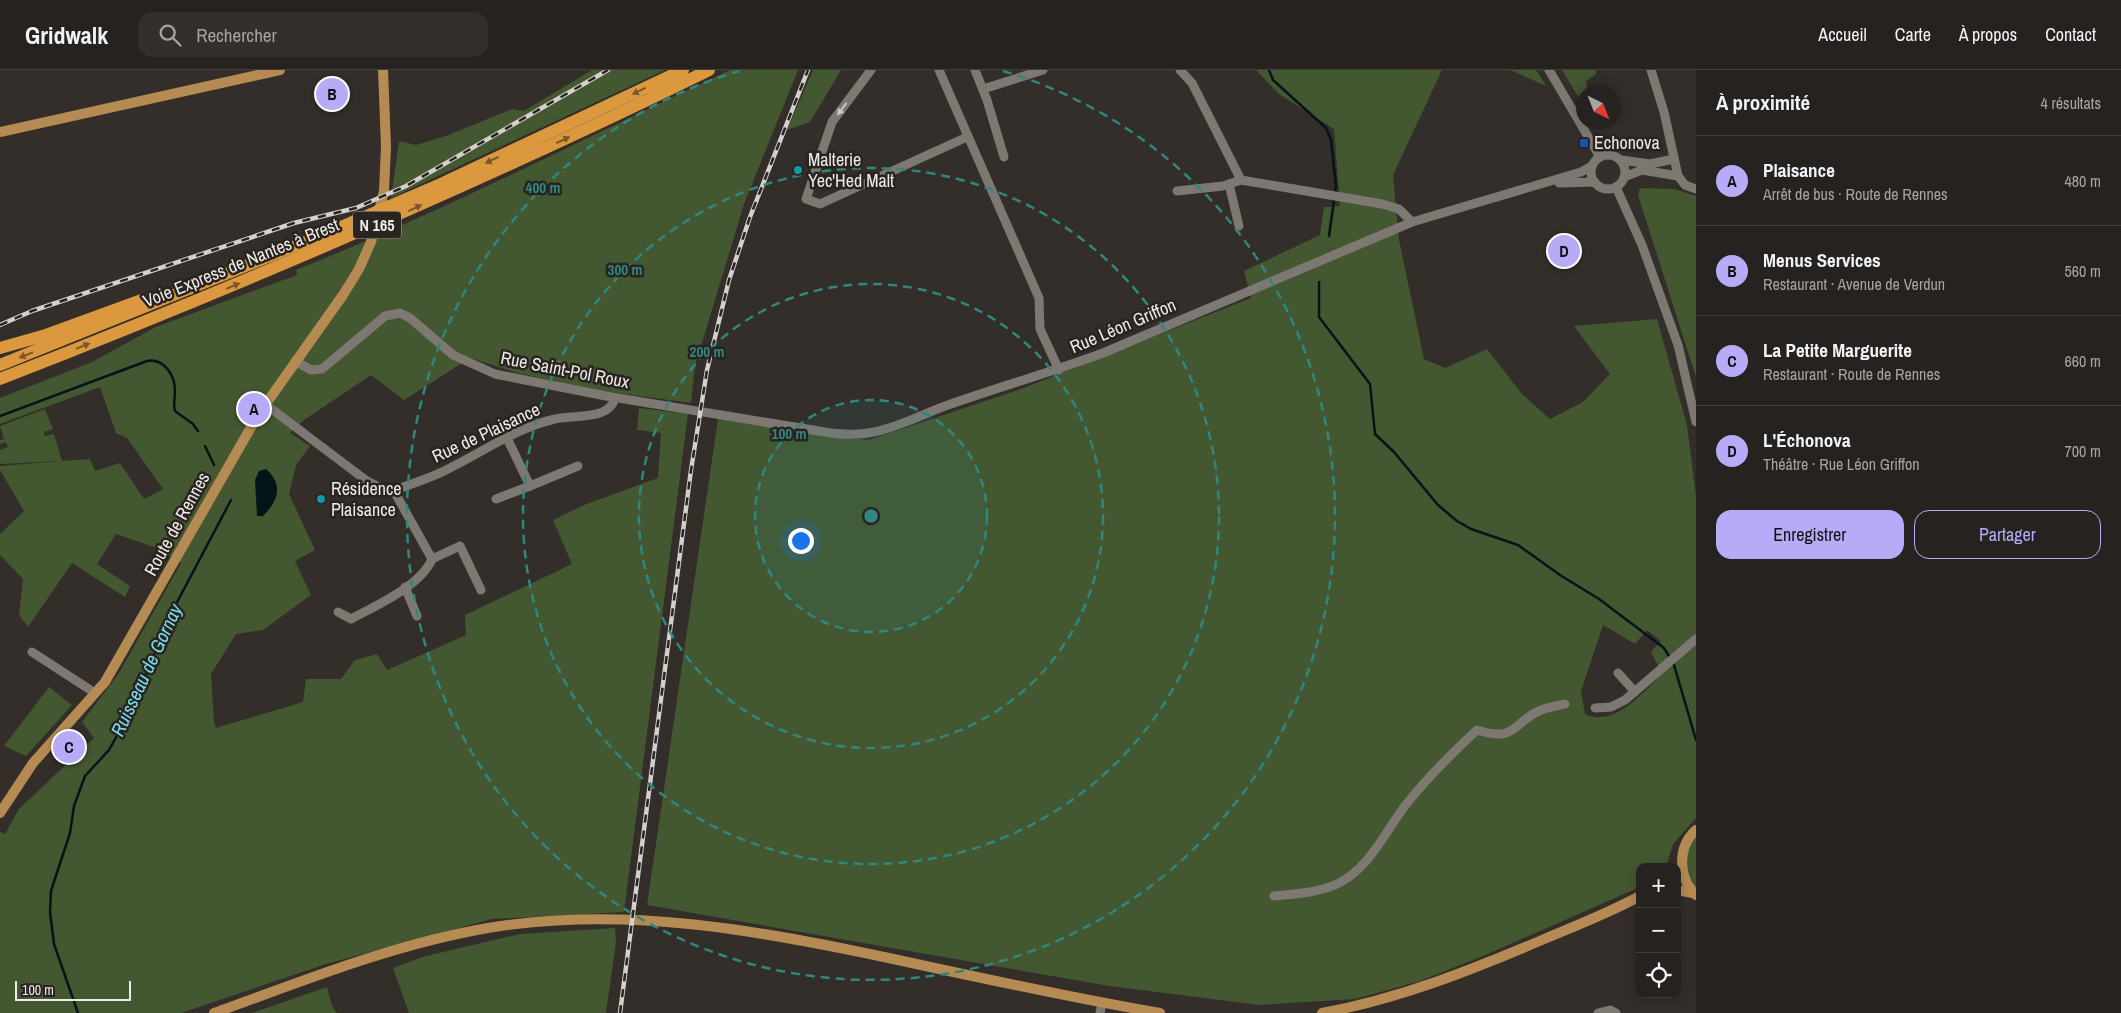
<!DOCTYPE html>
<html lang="fr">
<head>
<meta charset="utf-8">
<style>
	:root { --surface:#26221f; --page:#322f2c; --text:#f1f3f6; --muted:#a4a4a4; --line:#423f3d; --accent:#b7abf8 }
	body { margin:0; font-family:"Archivo Narrow",sans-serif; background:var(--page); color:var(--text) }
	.controls { position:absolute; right:15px; bottom:15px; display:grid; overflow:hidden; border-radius:10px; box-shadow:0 2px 12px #0003 }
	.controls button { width:45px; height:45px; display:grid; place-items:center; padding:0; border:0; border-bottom:1px solid var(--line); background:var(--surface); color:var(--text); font:25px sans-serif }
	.compass { position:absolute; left:1576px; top:15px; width:45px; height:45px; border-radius:50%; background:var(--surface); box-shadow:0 2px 12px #0003; rotate:137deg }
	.scale { position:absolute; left:15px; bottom:12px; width:116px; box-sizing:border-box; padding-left:5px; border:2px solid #edeae7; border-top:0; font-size:14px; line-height:18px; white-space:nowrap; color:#edeae7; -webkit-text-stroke:4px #29241f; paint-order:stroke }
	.you { position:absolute; left:800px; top:470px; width:18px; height:18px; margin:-12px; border:4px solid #fff; border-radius:50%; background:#1a73e8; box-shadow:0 0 0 8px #1a73e833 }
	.badge { display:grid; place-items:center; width:32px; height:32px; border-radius:50%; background:var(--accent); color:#111; font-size:16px; font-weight:700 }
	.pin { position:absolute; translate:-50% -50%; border:2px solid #fff; box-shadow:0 1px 5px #0006 }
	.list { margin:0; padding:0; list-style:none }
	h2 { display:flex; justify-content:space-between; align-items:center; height:65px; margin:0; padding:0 20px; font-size:21px }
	h2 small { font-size:16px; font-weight:400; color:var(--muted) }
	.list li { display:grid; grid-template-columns:32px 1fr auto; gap:15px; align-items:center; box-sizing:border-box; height:90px; padding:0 20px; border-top:1px solid var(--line) }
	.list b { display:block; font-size:19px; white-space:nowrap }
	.list p { margin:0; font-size:16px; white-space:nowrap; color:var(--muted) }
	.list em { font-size:16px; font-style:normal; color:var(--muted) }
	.actions { display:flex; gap:10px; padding:15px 20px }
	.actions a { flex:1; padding:11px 0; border:1px solid var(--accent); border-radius:15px; text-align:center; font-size:18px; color:var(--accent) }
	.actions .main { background:var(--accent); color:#111 }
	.icon { flex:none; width:28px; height:28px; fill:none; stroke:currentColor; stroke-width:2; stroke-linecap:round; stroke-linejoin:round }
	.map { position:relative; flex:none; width:1696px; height:943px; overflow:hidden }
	header { display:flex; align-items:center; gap:30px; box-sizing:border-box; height:70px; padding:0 25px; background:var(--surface); border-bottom:1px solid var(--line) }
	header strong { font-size:24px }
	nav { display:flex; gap:28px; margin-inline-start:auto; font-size:18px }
	.search { width:350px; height:45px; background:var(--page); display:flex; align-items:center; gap:12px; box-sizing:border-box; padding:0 18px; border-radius:15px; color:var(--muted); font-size:19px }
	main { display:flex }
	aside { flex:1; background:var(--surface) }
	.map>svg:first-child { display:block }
	.green { fill:#435731; fill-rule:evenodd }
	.water { fill:#021618 }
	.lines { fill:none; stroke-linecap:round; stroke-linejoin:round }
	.stream { stroke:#021618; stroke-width:2.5 }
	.minor { stroke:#7e7872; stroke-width:9 }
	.major { stroke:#b68b53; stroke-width:10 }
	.highway { stroke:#db983e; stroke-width:12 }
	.rail-casing { stroke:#d4d0cd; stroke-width:4.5 }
	.rail { stroke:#29241f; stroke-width:2.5; stroke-dasharray:8; stroke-linecap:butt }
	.oneway { fill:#79582d }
	.oneway2 { fill:#ccc8c4 }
	.ring { fill:none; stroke:#308780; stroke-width:2.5; stroke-dasharray:9 6 }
	.transit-dot { fill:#1a4fb4; stroke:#29241f; stroke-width:2 }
	.culture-dot { fill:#0f9aa8; stroke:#29241f; stroke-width:2 }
	.labels { text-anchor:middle; stroke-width:5; stroke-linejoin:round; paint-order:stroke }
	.shield { fill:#29241f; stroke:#b2afab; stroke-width:1 }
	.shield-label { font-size:16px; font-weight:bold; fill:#edeae7 }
	.poi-label { font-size:18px; fill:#edeae7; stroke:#29241f; text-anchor:start }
	.street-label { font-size:18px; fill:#edeae7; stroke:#29241f }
	.water-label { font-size:19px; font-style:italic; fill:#77e0ed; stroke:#29241f }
	.centre { fill:#308780; stroke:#29241f; stroke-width:2.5 }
	.ring-label { font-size:15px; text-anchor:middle; font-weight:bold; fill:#308780; stroke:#29241f; stroke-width:5; stroke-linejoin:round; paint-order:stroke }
</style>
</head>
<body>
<header>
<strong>Gridwalk</strong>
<div class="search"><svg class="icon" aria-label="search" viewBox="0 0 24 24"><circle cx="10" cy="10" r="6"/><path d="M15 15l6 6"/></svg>Rechercher</div>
<nav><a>Accueil</a><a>Carte</a><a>À propos</a><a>Contact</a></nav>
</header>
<main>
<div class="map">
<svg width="1696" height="943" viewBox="0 0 1696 943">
	<rect width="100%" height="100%" fill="#332e29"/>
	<g class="green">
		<polygon points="592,0 665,0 391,128 399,71 416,75 446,66 512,39 524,41"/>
		<path d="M730 0H798L744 134 695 296 691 333 589 319 518 303 470 288 404 330 371 305 304 350 290 363 310 376 296 395 289 424 315 480 295 491 311 525 263 560 236 564 211 604 214 652 216 658 303 632 306 609H341L355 590 377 584 387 600 466 565 465 545 572 494 553 450 584 435 658 408 661 363 637 360 639 338 688 344 624 842 492 849 326 894 181 943H0V762L5 764 19 739 94 668 82 652 119 603 181 493 154 477 116 464 97 494 130 516 125 527 72 493 28 557 19 545 23 509 0 485V464L24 441 0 400V396L62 391 0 394V380L8 377 6 372 0 374V370L4 369 0 356 45 339 53 359 44 362 45 366 54 364 62 391 90 389 95 401 120 393 144 429 163 419 127 368 116 363 100 317 0 354V328L92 292 156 257 297 205 296 200C444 141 585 68 730 0Z"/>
		<polygon points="813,0 841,0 810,52 787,60"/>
		<path d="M1256 0H1442L1393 105 1399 170 1424 289 1445 298 1487 279 1522 324 1550 349 1583 332 1610 304 1574 256 1657 249 1687 355 1696 426V748L1673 774 1666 797H1640V817L1483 886 1420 911 1355 929 1260 935 1109 916 647 835 718 349 869 370 1021 319 1251 228 1244 201 1320 165 1324 137 1340 136 1334 59 1279 24ZM1603 555 1635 574 1647 560 1661 571 1651 582 1662 604C1643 622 1615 658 1585 644L1581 621Z"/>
		<polygon points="1510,0 1536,0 1546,16"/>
		<polygon points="1562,0 1596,0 1596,4 1586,11 1588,22 1584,22 1583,28 1579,28"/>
		<polygon points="1640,118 1674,119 1696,126 1696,307 1638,125"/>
		<polygon points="49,617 72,635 26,686 4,676"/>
		<path d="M1696 763V818C1681 797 1683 784 1696 763Z"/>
		<polygon points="615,858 616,872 606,943 409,943 393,898 422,887 520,864"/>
		<polygon points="327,917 332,936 337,943 252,943"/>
	</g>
	<path class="water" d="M266 399C284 415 278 431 263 446H257L255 410 259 401Z"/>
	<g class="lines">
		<g class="stream">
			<polyline points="1269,0 1273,10 1326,58 1331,70 1336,116 1329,166"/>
			<polyline points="1319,212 1319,247 1370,314 1375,364 1394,382 1438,435 1457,451 1471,459 1518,475 1560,505 1599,529 1664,578 1674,595 1696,670"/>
			<path d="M0 346 147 291C164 288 175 305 175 321 175 328 173 335 175 341L193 354 198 361"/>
			<polyline points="205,376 214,395"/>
			<polyline points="78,943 54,874 50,842 51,821 70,763 74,736 85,706 109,680 128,646 174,538 231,430"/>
		</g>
		<g class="minor">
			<polyline points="871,0 832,52 806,129 820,134 967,67"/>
			<polyline points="939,0 1039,228 1040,259 1059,300"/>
			<polyline points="975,0 987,30 1004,87"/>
			<polyline points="1180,0 1192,13 1241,110 1382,134 1399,139 1412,152"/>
			<polyline points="1549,0 1600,87"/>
			<polyline points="1651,0 1664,42 1678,106 1685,115 1696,119"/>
			<polyline points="983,19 1043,0"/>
			<circle cx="1608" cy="102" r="17"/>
			<polyline points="1621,90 1650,94 1674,89"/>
			<polyline points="1624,107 1642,100 1678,106"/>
			<polyline points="1559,113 1595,112"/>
			<polyline points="1229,114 1239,156"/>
			<polyline points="1616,117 1642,175 1678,275 1696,352"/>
			<polyline points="1177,121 1223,116 1241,110"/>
			<path d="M295 291 311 300 322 299 385 246 400 243 410 248 453 285 495 304 606 326 831 363C880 369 904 351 948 335 999 317 1052 302 1103 283L1412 152 1581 102 1592 96"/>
			<polyline points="265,334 367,411 381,418 394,421 432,489 460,476 481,520"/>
			<polyline points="530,416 578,396"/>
			<path d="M394 421C410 414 428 409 444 401 480 384 515 358 555 349 575 344 609 351 615 328"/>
			<polyline points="496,429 530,416 507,368"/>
			<polyline points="405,517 417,546"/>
			<path d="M338 542 351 549C375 536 421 516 432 489"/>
			<polyline points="32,582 95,623"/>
			<polyline points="1618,603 1635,622"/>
			<polyline points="1595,638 1611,637 1625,630 1696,569"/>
			<path d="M1274 826C1295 824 1317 823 1337 814 1371 798 1386 759 1408 732 1430 705 1452 683 1477 660 1518 673 1512 652 1541 640 1548 637 1557 636 1565 634"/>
			<polyline points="1100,943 1102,933"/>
			<polyline points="1598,943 1610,940 1616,943"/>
		</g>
		<g class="major">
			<polyline points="0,62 280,0"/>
			<polyline points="0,743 33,693 105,612 258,345 343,225 359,199 371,172 384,121 386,76 383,0"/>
			<path d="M1696 760C1677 777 1678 808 1696 825"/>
			<polyline points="1677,820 1693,823"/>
			<path d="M214 943C303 911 394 874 488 858 626 835 763 861 898 890 985 909 1072 928 1160 943"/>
			<path d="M1322 943C1399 929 1471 900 1542 870 1575 856 1609 843 1640 826"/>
		</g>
		<g class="highway">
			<polyline points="0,278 46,265 142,230"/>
			<polyline points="0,295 320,166 441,114 683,0"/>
			<path d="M0 309C241 215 477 114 709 0"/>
		</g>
		<defs>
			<g id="rail">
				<polyline points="0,255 32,241 294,153 356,138 406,116 608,0"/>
				<polyline points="620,943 691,400 707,300 729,210 750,147 808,0"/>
			</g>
		</defs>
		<use href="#rail" class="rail-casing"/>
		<use href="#rail" class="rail"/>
	</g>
	<defs><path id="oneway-solid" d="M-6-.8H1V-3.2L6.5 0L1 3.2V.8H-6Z" transform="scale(1.25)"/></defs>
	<g class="oneway">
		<use href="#oneway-solid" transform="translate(639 21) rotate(154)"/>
		<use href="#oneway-solid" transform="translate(563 70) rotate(-25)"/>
		<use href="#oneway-solid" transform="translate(492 90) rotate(155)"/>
		<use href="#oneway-solid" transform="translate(415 138) rotate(-25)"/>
		<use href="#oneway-solid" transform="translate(233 216) rotate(-22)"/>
		<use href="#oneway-solid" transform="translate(83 276) rotate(-22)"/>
		<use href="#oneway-solid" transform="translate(26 285) rotate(159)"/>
	</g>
	<use class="oneway2" href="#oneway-solid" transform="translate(842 39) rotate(126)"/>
	<circle cx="871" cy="446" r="116" fill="#308780" fill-opacity=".12"/>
	<g class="ring">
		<circle cx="871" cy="446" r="116"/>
		<circle cx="871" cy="446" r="232"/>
		<circle cx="871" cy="446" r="348"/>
		<path d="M1003 1A464 464 0 1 1 739 1"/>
	</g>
	<rect class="transit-dot" x="1579" y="68" width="10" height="10" rx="2.5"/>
	<g class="culture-dot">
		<circle cx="798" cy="100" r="5"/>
		<circle cx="321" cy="429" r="5"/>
	</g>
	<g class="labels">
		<rect class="shield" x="353" y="141.5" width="48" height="27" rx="4"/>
		<g class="shield-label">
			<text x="377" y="161">N 165</text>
		</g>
		<g class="poi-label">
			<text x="1594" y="79">Echonova</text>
			<text x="808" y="96">Malterie<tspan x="808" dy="21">Yec'Hed Malt</tspan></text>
			<text x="331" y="425">Résidence<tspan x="331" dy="21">Plaisance</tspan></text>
		</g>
		<g class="street-label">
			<text transform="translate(241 193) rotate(-22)" y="6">Voie Express de Nantes à Brest</text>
			<text transform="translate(1123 256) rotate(-23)" y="6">Rue Léon Griffon</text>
			<text transform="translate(565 300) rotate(11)" y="6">Rue Saint-Pol Roux</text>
			<text transform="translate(486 363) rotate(-25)" y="6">Rue de Plaisance</text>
			<text transform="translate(177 454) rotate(-61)" y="6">Route de Rennes</text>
		</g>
		<g class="water-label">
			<text transform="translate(146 600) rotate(-65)" y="7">Ruisseau de Gornay</text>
		</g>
	</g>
	<circle cx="871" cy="446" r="8" class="centre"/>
	<g class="ring-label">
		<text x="543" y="123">400 m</text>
		<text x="625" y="205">300 m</text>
		<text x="707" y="287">200 m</text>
		<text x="789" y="369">100 m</text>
	</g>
</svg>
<div class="controls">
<button>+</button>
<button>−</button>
<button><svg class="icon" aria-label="locate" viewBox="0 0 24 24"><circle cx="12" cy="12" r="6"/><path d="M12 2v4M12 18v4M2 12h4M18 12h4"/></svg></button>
</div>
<svg class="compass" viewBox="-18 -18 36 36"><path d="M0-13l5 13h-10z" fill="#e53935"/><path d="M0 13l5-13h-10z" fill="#a4a4a4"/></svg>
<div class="scale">100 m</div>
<div class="you"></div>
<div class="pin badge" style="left:254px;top:339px">A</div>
<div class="pin badge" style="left:332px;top:24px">B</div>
<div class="pin badge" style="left:69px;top:677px">C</div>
<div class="pin badge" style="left:1564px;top:181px">D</div>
</div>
<aside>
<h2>À proximité<small>4 résultats</small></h2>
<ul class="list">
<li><span class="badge">A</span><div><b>Plaisance</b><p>Arrêt de bus · Route de Rennes</p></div><em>480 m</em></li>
<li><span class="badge">B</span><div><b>Menus Services</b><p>Restaurant · Avenue de Verdun</p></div><em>560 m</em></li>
<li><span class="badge">C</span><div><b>La Petite Marguerite</b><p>Restaurant · Route de Rennes</p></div><em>660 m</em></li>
<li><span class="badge">D</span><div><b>L'Échonova</b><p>Théâtre · Rue Léon Griffon</p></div><em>700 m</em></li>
</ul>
<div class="actions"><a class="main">Enregistrer</a><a>Partager</a></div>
</aside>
</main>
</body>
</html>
